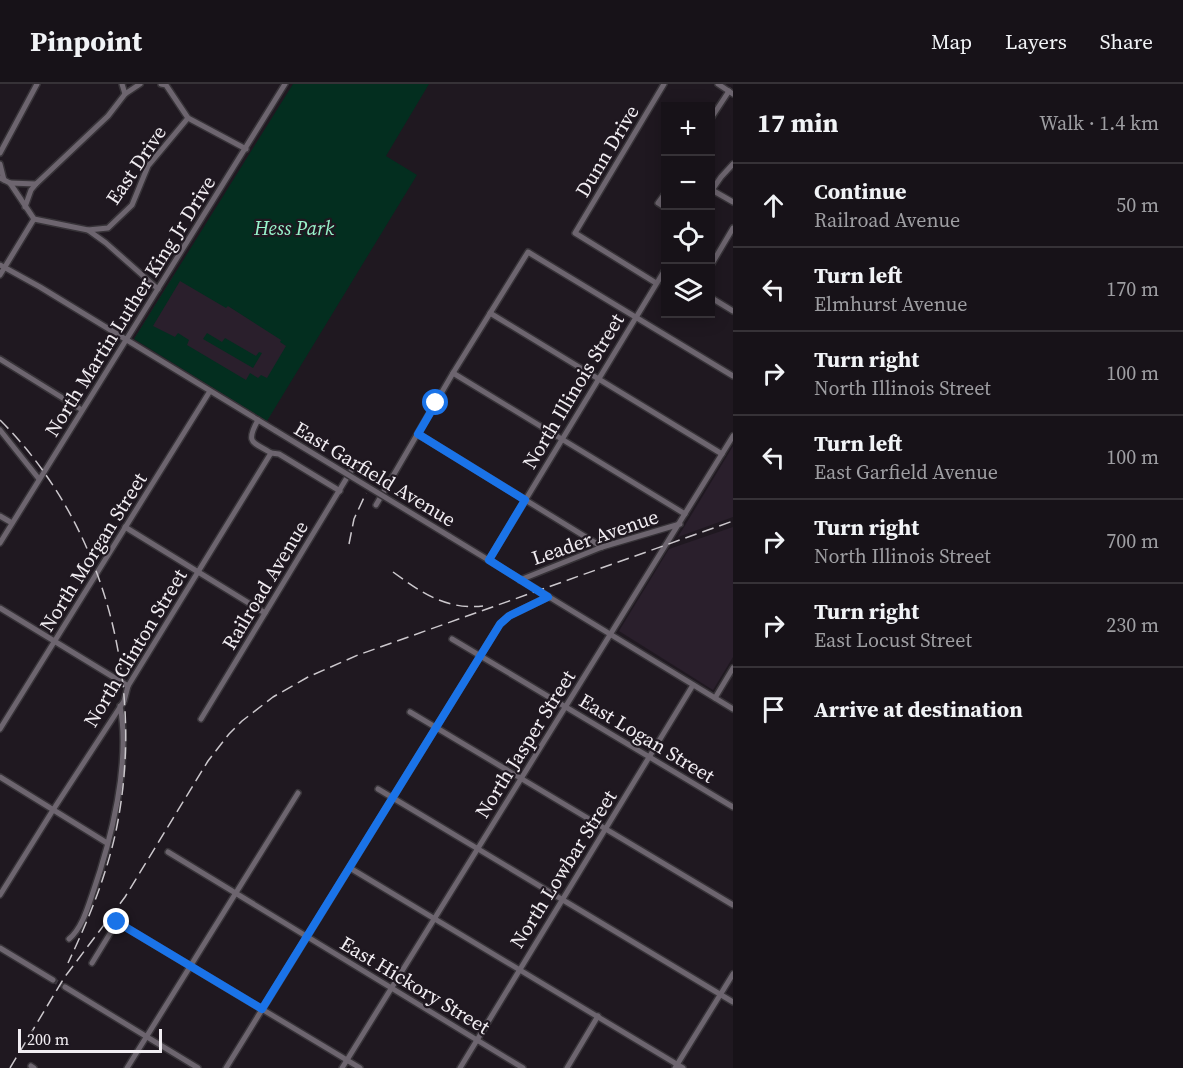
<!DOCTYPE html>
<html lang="en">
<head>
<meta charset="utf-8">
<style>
	:root { --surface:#171218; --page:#201b21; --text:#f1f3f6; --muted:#9e9ea2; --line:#363237 }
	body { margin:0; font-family:"Source Serif 4",serif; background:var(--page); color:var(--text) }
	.controls { position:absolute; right:18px; top:18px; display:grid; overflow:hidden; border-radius:0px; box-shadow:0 3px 15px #0003 }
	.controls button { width:54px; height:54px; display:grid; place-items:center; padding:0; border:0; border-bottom:2px solid var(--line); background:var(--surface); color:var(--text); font:30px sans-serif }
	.scale { position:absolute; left:18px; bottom:15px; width:144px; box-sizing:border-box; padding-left:6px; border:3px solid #f1edf2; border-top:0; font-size:16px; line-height:21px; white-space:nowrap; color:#f1edf2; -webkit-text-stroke:4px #1f1820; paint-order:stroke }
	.stop { position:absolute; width:18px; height:18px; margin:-14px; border:4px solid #1a73e8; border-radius:50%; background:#fff }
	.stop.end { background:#1a73e8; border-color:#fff; box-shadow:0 2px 6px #0008 }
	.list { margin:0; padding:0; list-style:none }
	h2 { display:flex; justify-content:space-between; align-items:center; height:78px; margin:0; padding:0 24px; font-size:26px }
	h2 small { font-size:20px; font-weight:400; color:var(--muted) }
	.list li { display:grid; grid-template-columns:39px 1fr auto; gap:18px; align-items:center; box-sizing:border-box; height:84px; padding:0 24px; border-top:2px solid var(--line) }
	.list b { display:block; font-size:22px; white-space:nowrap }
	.list p { margin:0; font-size:20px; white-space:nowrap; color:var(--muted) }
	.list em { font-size:20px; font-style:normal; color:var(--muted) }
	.icon { flex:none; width:33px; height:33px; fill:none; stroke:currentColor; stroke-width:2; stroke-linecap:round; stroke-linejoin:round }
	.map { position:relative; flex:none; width:733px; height:984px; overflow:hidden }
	header { display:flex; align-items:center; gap:36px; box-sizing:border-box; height:84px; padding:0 30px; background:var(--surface); border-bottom:2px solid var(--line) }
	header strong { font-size:28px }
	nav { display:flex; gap:33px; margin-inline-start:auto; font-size:21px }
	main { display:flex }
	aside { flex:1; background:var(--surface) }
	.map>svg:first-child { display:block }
	.built { fill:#2a1f2c }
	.green { fill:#032e1f; fill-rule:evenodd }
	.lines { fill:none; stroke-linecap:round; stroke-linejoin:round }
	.minor-tunnel { stroke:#3e3840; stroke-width:5; stroke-dasharray:5 2.5; stroke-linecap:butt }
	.minor-casing { stroke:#373338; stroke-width:8 }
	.minor { stroke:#6d656f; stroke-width:5 }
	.rail { stroke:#ccc8cd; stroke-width:1.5; stroke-dasharray:12 6; stroke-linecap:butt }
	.minor-bridge-casing { stroke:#373338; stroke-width:8; stroke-linecap:butt }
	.minor-bridge { stroke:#6d656f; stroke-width:5 }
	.route { stroke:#1a73e8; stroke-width:8 }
	.labels { text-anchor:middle; stroke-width:4.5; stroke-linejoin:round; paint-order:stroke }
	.street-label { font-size:20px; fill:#f1edf2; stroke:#1f1820 }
	.park-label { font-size:20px; font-style:italic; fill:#98f3cb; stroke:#1f1820 }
</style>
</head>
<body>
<header>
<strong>Pinpoint</strong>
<nav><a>Map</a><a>Layers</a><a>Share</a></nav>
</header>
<main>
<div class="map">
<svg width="733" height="984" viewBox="0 0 733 984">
	<rect width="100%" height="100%" fill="#1f1820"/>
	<g class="built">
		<polygon points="175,189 306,270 267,337 134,255"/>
		<polygon points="733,362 733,433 678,453"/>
		<polygon points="733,443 733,573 713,606 619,547 669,465"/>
	</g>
	<g class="green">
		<path d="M293 0H429L386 72 417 91 267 337 134 255ZM180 197 226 224 228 222 281 256 280 258 286 262 267 294 261 291 258 294 250 289 246 296 187 261 189 256 178 249 175 253 153 242Z"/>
		<polygon points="207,249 222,258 225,254 256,272 259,268 262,269 253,284 203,255"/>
	</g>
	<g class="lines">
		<polyline class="minor-tunnel" points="53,896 65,903"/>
		<defs>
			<g id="minor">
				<polyline points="122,0 125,10"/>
				<polyline points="161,0 166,1 188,34 246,65"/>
				<polyline points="718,0 733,10"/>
				<polyline points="710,36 729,7"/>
				<polyline points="0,69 37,0"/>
				<polyline points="0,80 4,96"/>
				<polyline points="0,94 10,99 34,135 88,146 106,159 158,205"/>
				<polyline points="10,99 36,100"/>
				<polyline points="712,106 733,118"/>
				<polyline points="666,108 658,119 666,124"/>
				<polyline points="710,109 721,93 733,80"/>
				<polyline points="25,123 31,106 36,100 108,32 125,10 140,0"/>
				<polyline points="88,146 108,144 132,121 148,82 188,34"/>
				<polyline points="0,181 40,203 276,347"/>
				<polyline points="710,183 733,144"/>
				<polyline points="0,191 34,135"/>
				<polyline points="656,199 575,149 664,0"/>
				<polyline points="710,213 733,227"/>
				<polyline points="490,229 722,370"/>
				<polyline points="0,275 82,326"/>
				<polyline points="453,289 685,430"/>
				<polyline points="0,346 39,395"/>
				<polyline points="418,350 602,463"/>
				<polyline points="271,369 279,370 340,407"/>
				<polyline points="376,421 453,289 528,168 733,292"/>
				<polyline points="0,432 12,439"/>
				<polyline points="125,443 265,529"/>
				<polyline points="449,452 733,625"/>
				<polyline points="0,459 285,0"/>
				<polyline points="489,476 666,184"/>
				<polyline points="520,496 602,463 680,440"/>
				<polyline points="0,524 128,602"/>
				<polyline points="452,555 733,723"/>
				<polyline points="715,614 733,584"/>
				<polyline points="410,628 733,821"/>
				<polyline points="201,635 354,382"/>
				<polyline points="0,645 210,307"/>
				<polyline points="0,693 107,759"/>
				<polyline points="378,705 733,918"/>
				<polyline points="168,768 523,984"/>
				<polyline points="350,784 683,984"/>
				<path d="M0 811 53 726 124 617 128 602 271 369C255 358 244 361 258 336"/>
				<path d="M69 855C81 845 87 826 92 811 111 757 131 678 120 622"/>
				<polyline points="0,864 53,896"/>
				<polyline points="92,879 117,838 360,984"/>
				<polyline points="65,903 198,984"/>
				<polyline points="31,982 34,984"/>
				<polyline points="127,984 298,709"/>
				<polyline points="226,984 500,540 509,532 548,513"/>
				<polyline points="342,984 733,352"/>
				<polyline points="460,984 693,601"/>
				<polyline points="567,984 598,932"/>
				<polyline points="675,984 733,890"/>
			</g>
		</defs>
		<use href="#minor" class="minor-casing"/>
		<use href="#minor" class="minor"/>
		<g class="rail">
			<path d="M0 336C106 442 146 602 116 747 106 793 88 837 68 879"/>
			<polyline points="349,460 354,435 366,409"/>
			<path d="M393 488C422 509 446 526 483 522"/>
			<polyline points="10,984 64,894 125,813 208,677 229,650 242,637 273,613 308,593 358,571 733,437"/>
		</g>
		<defs>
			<polyline id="minor-bridge" points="276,347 449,452"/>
		</defs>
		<use href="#minor-bridge" class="minor-bridge-casing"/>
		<use href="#minor-bridge" class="minor-bridge"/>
	</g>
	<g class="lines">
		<polyline class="route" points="117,838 262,925 500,540 509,532 548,513 489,476 525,416 418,350 436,319"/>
	</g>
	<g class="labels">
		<g class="street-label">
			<text transform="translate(607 67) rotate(-59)" y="7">Dunn Drive</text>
			<text transform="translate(136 81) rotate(-56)" y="7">East Drive</text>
			<text transform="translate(130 222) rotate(-58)" y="7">North Martin Luther King Jr Drive</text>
			<text transform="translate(573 307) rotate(-59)" y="7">North Illinois Street</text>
			<text transform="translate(375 390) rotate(31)" y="7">East Garfield Avenue</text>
			<text transform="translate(595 453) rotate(-19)" y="7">Leader Avenue</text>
			<text transform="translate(93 468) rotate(-58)" y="7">North Morgan Street</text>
			<text transform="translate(265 501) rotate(-59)" y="7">Railroad Avenue</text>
			<text transform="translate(135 564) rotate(-59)" y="7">North Clinton Street</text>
			<text transform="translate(647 654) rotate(31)" y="7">East Logan Street</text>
			<text transform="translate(525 660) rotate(-58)" y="7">North Jasper Street</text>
			<text transform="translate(563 785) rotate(-58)" y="7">North Lowbar Street</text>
			<text transform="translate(415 901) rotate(31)" y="7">East Hickory Street</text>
		</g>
		<g class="park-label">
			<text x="294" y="151">Hess Park</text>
		</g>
	</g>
</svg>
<div class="controls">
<button>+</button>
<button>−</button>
<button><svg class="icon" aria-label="locate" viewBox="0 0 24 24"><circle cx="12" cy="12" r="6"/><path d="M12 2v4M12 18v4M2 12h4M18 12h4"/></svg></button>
<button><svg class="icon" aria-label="layers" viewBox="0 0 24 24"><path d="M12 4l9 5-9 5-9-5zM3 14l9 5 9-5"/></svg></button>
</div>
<div class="scale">200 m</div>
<div class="stop" style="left:436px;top:319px"></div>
<div class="stop end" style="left:117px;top:838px"></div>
</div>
<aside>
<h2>17 min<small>Walk · 1.4 km</small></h2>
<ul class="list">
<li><svg class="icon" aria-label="ahead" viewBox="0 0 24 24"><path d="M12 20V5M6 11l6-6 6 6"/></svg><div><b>Continue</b><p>Railroad Avenue</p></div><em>50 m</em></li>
<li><svg class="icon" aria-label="left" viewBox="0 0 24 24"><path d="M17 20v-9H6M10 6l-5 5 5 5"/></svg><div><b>Turn left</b><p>Elmhurst Avenue</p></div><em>170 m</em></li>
<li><svg class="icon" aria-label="right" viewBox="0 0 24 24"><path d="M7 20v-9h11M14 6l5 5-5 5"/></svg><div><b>Turn right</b><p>North Illinois Street</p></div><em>100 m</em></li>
<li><svg class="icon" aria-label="left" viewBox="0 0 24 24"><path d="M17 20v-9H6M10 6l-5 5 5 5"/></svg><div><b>Turn left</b><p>East Garfield Avenue</p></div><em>100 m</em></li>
<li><svg class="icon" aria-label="right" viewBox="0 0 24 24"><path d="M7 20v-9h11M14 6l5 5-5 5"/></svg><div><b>Turn right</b><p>North Illinois Street</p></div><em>700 m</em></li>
<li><svg class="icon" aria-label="right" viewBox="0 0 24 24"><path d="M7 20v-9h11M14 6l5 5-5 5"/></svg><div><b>Turn right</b><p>East Locust Street</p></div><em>230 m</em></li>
<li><svg class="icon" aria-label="arrive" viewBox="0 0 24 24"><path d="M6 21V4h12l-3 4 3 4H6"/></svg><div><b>Arrive at destination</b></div></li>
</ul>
</aside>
</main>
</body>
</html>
